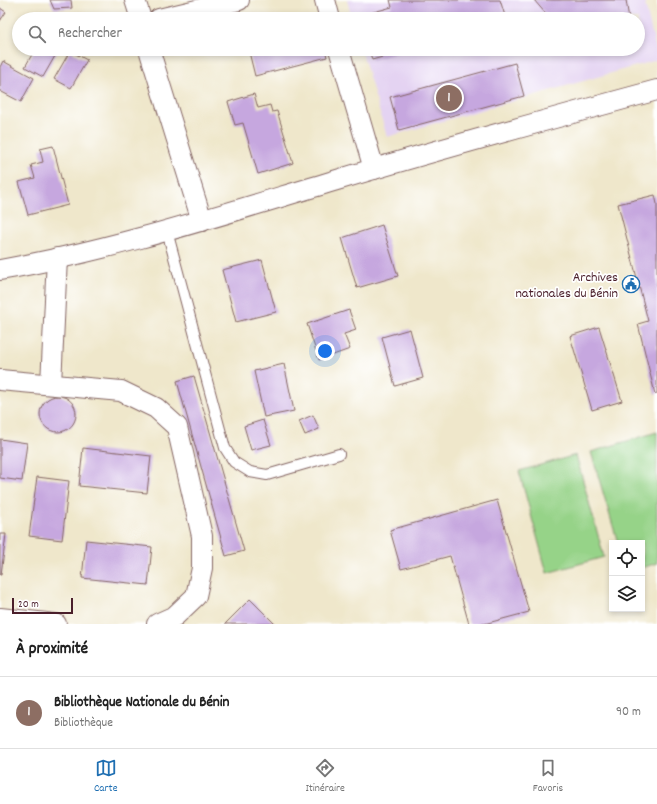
<!DOCTYPE html>
<html lang="fr">
<head>
<meta charset="utf-8">
<style>
	:root { --surface:#fff; --page:#f6f6f6; --text:#222; --muted:#767676; --line:#e0e0e0; --accent:#1f6fb2 }
	body { margin:0; font-family:Dekko,sans-serif; background:var(--page); color:var(--text) }
	.controls { position:absolute; right:12px; bottom:12px; display:grid; overflow:hidden; border-radius:0px; box-shadow:0 2px 6px #0003 }
	.controls button { width:36px; height:36px; display:grid; place-items:center; padding:0; border:0; border-bottom:1px solid var(--line); background:var(--surface); color:var(--text); font:20px sans-serif }
	.scale { position:absolute; left:12px; bottom:10px; width:61px; box-sizing:border-box; padding-left:4px; border:2px solid #4a1f2b; border-top:0; font-size:11px; line-height:14px; white-space:nowrap; color:#4a1f2b; -webkit-text-stroke:3px #fff; paint-order:stroke }
	.you { position:absolute; left:325px; top:351px; width:14px; height:14px; margin:-10px; border:3px solid #fff; border-radius:50%; background:#1a73e8; box-shadow:0 0 0 6px #1a73e833 }
	.badge { display:grid; place-items:center; width:26px; height:26px; border-radius:50%; background:var(--accent); color:#fff; font-size:13px; font-weight:700 }
	.pin { position:absolute; translate:-50% -50%; border:2px solid #fff; box-shadow:0 1px 4px #0006 }
	.list { margin:0; padding:0; list-style:none }
	h2 { display:flex; justify-content:space-between; align-items:center; height:52px; margin:0; padding:0 16px; font-size:17px }
	h2 small { font-size:13px; font-weight:400; color:var(--muted) }
	.list li { display:grid; grid-template-columns:26px 1fr auto; gap:12px; align-items:center; box-sizing:border-box; height:72px; padding:0 16px; border-top:1px solid var(--line) }
	.list b { display:block; font-size:15px; white-space:nowrap }
	.list p { margin:0; font-size:13px; white-space:nowrap; color:var(--muted) }
	.list em { font-size:13px; font-style:normal; color:var(--muted) }
	.icon { flex:none; width:22px; height:22px; fill:none; stroke:currentColor; stroke-width:2; stroke-linecap:round; stroke-linejoin:round }
	.map { position:relative; flex:none; width:657px; height:624px; overflow:hidden }
	.search { position:absolute; background:var(--surface); box-shadow:0 2px 6px #0003; left:12px; right:12px; top:12px; height:44px; display:flex; align-items:center; gap:10px; box-sizing:border-box; padding:0 14px; border-radius:22px; color:var(--muted); font-size:15px }
	.sheet { height:124px; background:var(--surface) }
	nav { display:flex; justify-content:space-around; align-items:center; box-sizing:border-box; height:56px; border-top:1px solid var(--line); background:var(--surface); font-size:11px; color:var(--muted) }
	nav a { display:grid; justify-items:center; gap:2px }
	nav .on { color:var(--accent) }
	.map>svg:first-child { display:block }
	.built { fill:#e4d3f2 }
	.green { fill:#96d388; stroke:#70795a }
	.building { fill:#c6a7df }
	.lines { fill:none; stroke-linecap:round; stroke-linejoin:round }
	.service-casing { stroke:#846563; stroke-width:12 }
	.minor-casing { stroke:#846563; stroke-width:22 }
	.service { stroke:#fff; stroke-width:10 }
	.minor { stroke:#fff; stroke-width:20 }
	.labels { text-anchor:middle; stroke-width:3.5; stroke-linejoin:round; paint-order:stroke }
	.poi-label { font-size:14px; fill:#4a1f2b; stroke:#fff; text-anchor:end }
</style>
</head>
<body>
<div class="map">
<svg width="657" height="624" viewBox="0 0 657 624">
	<rect width="100%" height="100%" fill="#fff"/>
	<filter id="ink" filterUnits="userSpaceOnUse"><feTurbulence type="fractalNoise" baseFrequency=".025" numOctaves="2"/><feDisplacementMap in="SourceGraphic" scale="8" xChannelSelector="R" yChannelSelector="G"/><feConvolveMatrix kernelMatrix="1 2 1 2 8 2 1 2 1" color-interpolation-filters="sRGB"/></filter>
	<filter id="wash" filterUnits="userSpaceOnUse"><feTurbulence type="fractalNoise" baseFrequency=".012" numOctaves="4" result="noise"/><feDisplacementMap in="SourceGraphic" scale="16" xChannelSelector="R" yChannelSelector="G"/><feGaussianBlur stdDeviation="0.9" result="paint"/><feColorMatrix in="noise" values="0 0 0 0 0 0 0 0 0 0 0 0 0 0 0 0 0 1.4 0 .05"/><feComposite in="paint" operator="in"/></filter>
	<g filter="url(#wash)">
		<rect width="100%" height="100%" fill="#efe7cb"/>
		<polygon class="built" points="347,0 644,0 657,53 657,60 387,137 361,49 638,49 638,19 352,19"/>
		<g class="green">
			<polygon points="657,432 657,563 642,568 642,543 618,543 591,452"/>
			<polygon points="576,455 604,557 547,573 519,471"/>
		</g>
		<g id="blocks">
			<g class="building">
				<polygon points="50,0 71,0 72,8 54,9"/>
				<polygon points="390,0 500,0 506,19 360,19 359,16 392,7"/>
				<polygon points="534,0 626,0 629,19 554,19 546,14"/>
				<polygon points="0,8 6,12 0,21"/>
				<polygon points="35,49 59,49 43,77 25,67"/>
				<polygon points="260,49 325,49 327,57 255,76 249,52"/>
				<polygon points="369,49 410,49 372,60"/>
				<polygon points="70,51 87,60 71,88 54,79"/>
				<polygon points="3,61 34,78 21,102 0,91 0,67"/>
				<polygon points="515,63 524,96 399,130 390,97"/>
				<polygon points="254,94 258,108 270,105 272,112 277,111 293,163 258,174 243,123 235,125 228,102"/>
				<polygon points="53,146 68,205 28,215 19,182 35,178 31,165 43,162 40,149"/>
				<polygon points="655,195 657,204 657,393 655,394 638,324 648,321 618,204"/>
				<polygon points="382,225 398,276 357,288 342,238"/>
				<polygon points="262,260 276,312 236,322 222,270"/>
				<polygon points="349,310 356,330 344,334 350,349 319,360 307,324"/>
				<polygon points="599,327 622,401 592,410 570,336"/>
				<polygon points="410,329 423,378 395,386 382,337"/>
				<polygon points="284,364 294,411 264,417 254,371"/>
				<polygon points="194,376 244,551 226,556 177,381"/>
				<circle cx="58" cy="414" r="18"/>
				<polygon points="313,415 319,429 305,435 299,421"/>
				<polygon points="263,420 271,445 251,450 244,426"/>
				<polygon points="0,439 27,443 22,481 0,478"/>
				<polygon points="83,448 151,456 147,493 79,486"/>
				<polygon points="37,477 69,481 62,540 29,536"/>
				<polygon points="497,500 529,612 484,624 469,624 450,556 401,569 390,530"/>
				<polygon points="0,534 6,534 1,575 0,575"/>
				<polygon points="86,540 152,547 148,585 82,578"/>
				<polygon points="250,599 275,624 225,624"/>
			</g>
		</g>
	</g>
	<g filter="url(#ink)">
		<use href="#blocks" fill-opacity="0" stroke="#846563" stroke-width="1"/>
		<g class="lines">
			<defs>
				<polyline id="service" points="167,231 225,448 234,462 250,472 267,475 339,454"/>
				<g id="minor">
					<polyline points="135,0 141,19"/>
					<polyline points="325,0 330,19"/>
					<polyline points="159,19 239,0"/>
					<polyline points="149,49 202,221"/>
					<polyline points="339,49 374,169"/>
					<path d="M0 270C114 250 226 213 337 180 443 148 550 119 657 90"/>
					<polyline points="0,380 121,391 156,408 177,427 202,536 202,568 196,596 175,616 157,624"/>
					<polyline points="51,384 57,258"/>
					<polyline points="0,618 56,624"/>
				</g>
			</defs>
			<use href="#service" class="service-casing"/>
			<use href="#minor" class="minor-casing"/>
			<use href="#service" class="service"/>
			<use href="#minor" class="minor"/>
		</g>
	</g>
	<defs>
		<symbol id="civic-ring" viewBox="-11 -11 22 22"><circle r="9.5" fill="#fff" stroke="#1f6fb2" stroke-width="1.5"/><path d="M-.6-6.5H3V-4.5H.6V-3L4-1V1h2V6H-6V1h2V-1L-.6-3ZM-1.2 2.5V6h2.4V2.5Z" fill="#1f6fb2"/></symbol>
	</defs>
	<g fill-rule="evenodd">
		<use href="#civic-ring" x="621" y="274" width="20" height="20"/>
	</g>
	<g class="labels">
		<g class="poi-label">
			<text x="618" y="281">Archives<tspan x="618" dy="16">nationales du Bénin</tspan></text>
		</g>
	</g>
</svg>
<div class="controls">
<button><svg class="icon" aria-label="locate" viewBox="0 0 24 24"><circle cx="12" cy="12" r="6"/><path d="M12 2v4M12 18v4M2 12h4M18 12h4"/></svg></button>
<button><svg class="icon" aria-label="layers" viewBox="0 0 24 24"><path d="M12 4l9 5-9 5-9-5zM3 14l9 5 9-5"/></svg></button>
</div>
<div class="scale">20 m</div>
<div class="you"></div>
<div class="pin badge" style="left:449px;top:98px;background:#8d6e63">1</div>
<div class="search"><svg class="icon" aria-label="search" viewBox="0 0 24 24"><circle cx="10" cy="10" r="6"/><path d="M15 15l6 6"/></svg>Rechercher</div>
</div>
<section class="sheet">
<h2>À proximité<small></small></h2>
<ul class="list">
<li><span class="badge" style="background:#8d6e63">1</span><div><b>Bibliothèque Nationale du Bénin</b><p>Bibliothèque</p></div><em>90 m</em></li>
</ul>
</section>
<nav>
<a class="on"><svg class="icon" aria-label="map" viewBox="0 0 24 24"><path d="M3 6l6-2 6 2 6-2v14l-6 2-6-2-6 2zM9 4v14M15 6v14"/></svg>Carte</a>
<a><svg class="icon" aria-label="directions" viewBox="0 0 24 24"><path d="M12 3l9 9-9 9-9-9zM9 14v-3h6M13 9l2 2-2 2"/></svg>Itinéraire</a>
<a><svg class="icon" aria-label="saved" viewBox="0 0 24 24"><path d="M7 4h10v16l-5-4-5 4z"/></svg>Favoris</a>
</nav>
</body>
</html>
